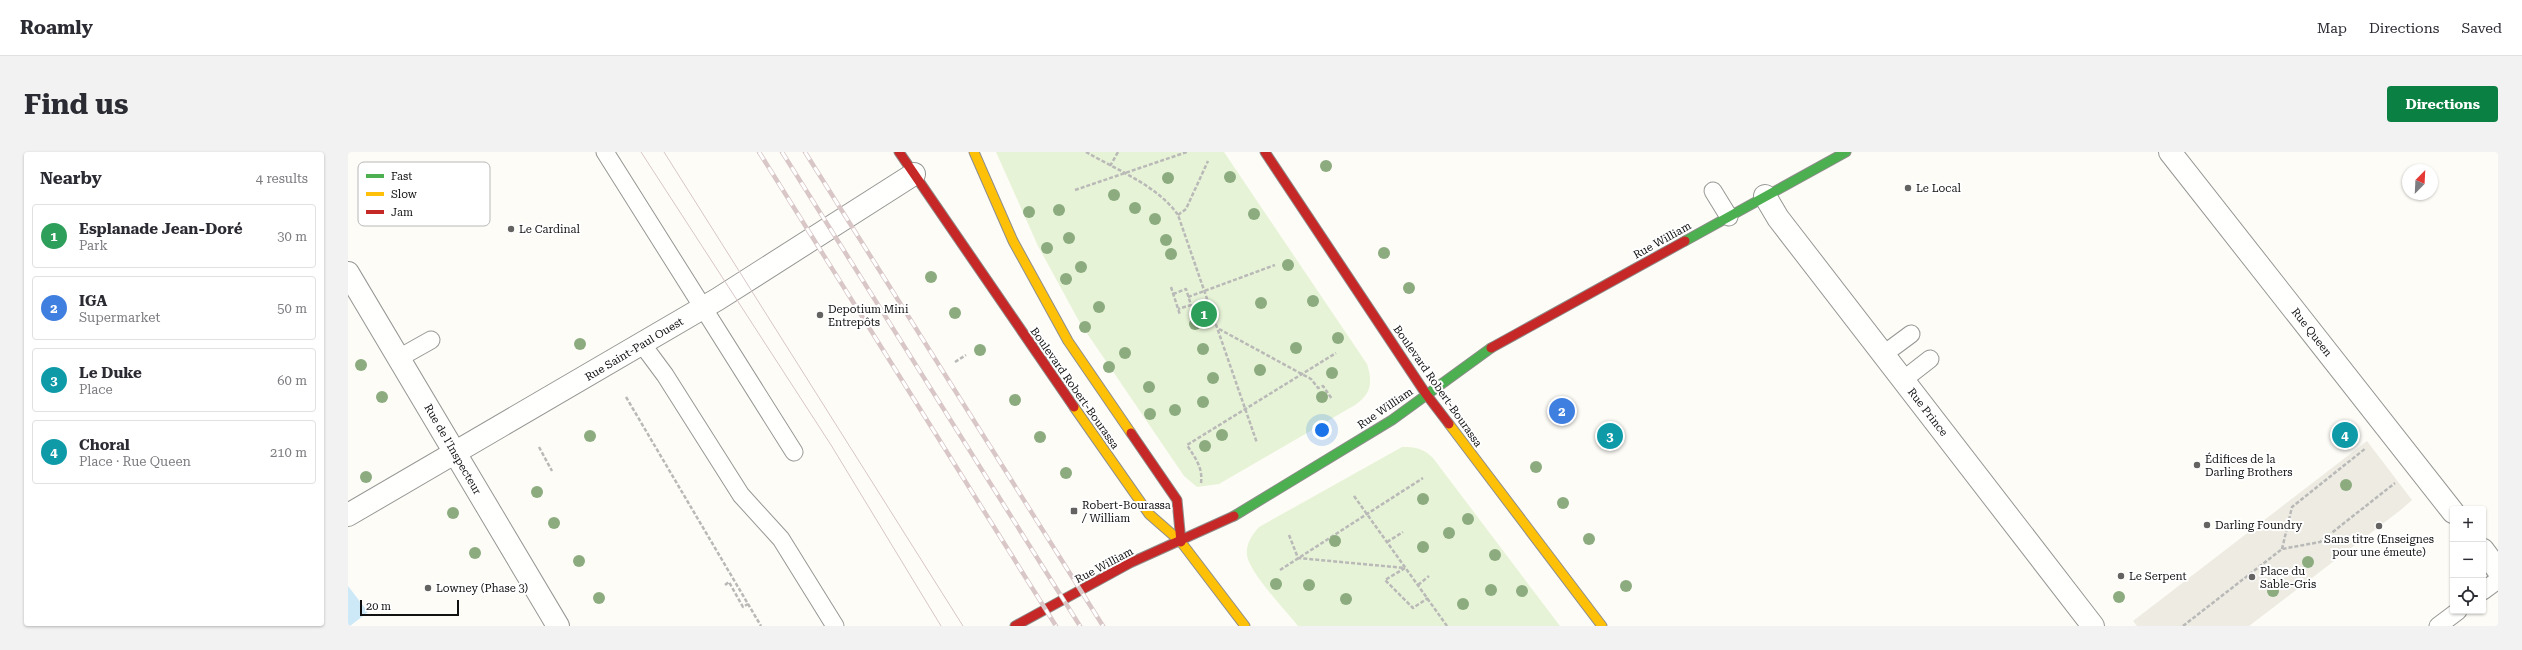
<!DOCTYPE html>
<html lang="en">
<head>
<meta charset="utf-8">
<style>
	:root { --surface:#fff; --page:#f2f2f3; --text:#2b2b33; --muted:#7c7c81; --line:#e1e1e2; --accent:#0b8043 }
	body { margin:0; font-family:"Roboto Serif",serif; background:var(--page); color:var(--text) }
	.controls { position:absolute; right:12px; bottom:12px; display:grid; overflow:hidden; border-radius:4px; box-shadow:0 1px 3px #0004 }
	.controls button { width:36px; height:36px; display:grid; place-items:center; padding:0; border:0; border-bottom:1px solid var(--line); background:var(--surface); color:var(--text); font:20px sans-serif }
	.compass { position:absolute; left:2054px; top:12px; width:36px; height:36px; border-radius:50%; background:var(--surface); box-shadow:0 1px 3px #0004; rotate:24deg }
	.scale { position:absolute; left:12px; bottom:10px; width:99px; box-sizing:border-box; padding-left:4px; border:2px solid #111; border-top:0; font-size:11px; line-height:14px; white-space:nowrap; color:#111; -webkit-text-stroke:3px #fff; paint-order:stroke }
	.you { position:absolute; left:974px; top:278px; width:14px; height:14px; margin:-10px; border:3px solid #fff; border-radius:50%; background:#1a73e8; box-shadow:0 0 0 6px #1a73e833 }
	.badge { display:grid; place-items:center; width:26px; height:26px; border-radius:50%; background:var(--accent); color:#fff; font-size:13px; font-weight:700 }
	.pin { position:absolute; translate:-50% -50%; border:2px solid #fff; box-shadow:0 1px 4px #0006 }
	.list { margin:0; padding:0; list-style:none }
	h2 { display:flex; justify-content:space-between; align-items:center; height:52px; margin:0; padding:0 16px; font-size:17px }
	h2 small { font-size:13px; font-weight:400; color:var(--muted) }
	.list li { display:grid; grid-template-columns:26px 1fr auto; gap:12px; align-items:center; box-sizing:border-box; height:64px; margin:0 8px 8px; padding:0 8px; border:1px solid var(--line); border-radius:4px }
	.list b { display:block; font-size:15px; white-space:nowrap }
	.list p { margin:0; font-size:13px; white-space:nowrap; color:var(--muted) }
	.list em { font-size:13px; font-style:normal; color:var(--muted) }
	.icon { flex:none; width:22px; height:22px; fill:none; stroke:currentColor; stroke-width:2; stroke-linecap:round; stroke-linejoin:round }
	.map { position:relative; flex:none; width:2150px; height:474px; overflow:hidden; border-radius:4px }
	header { display:flex; align-items:center; gap:24px; box-sizing:border-box; height:56px; padding:0 20px; background:var(--surface); border-bottom:1px solid var(--line) }
	header strong { font-size:19px }
	nav { display:flex; gap:22px; margin-inline-start:auto; font-size:14px }
	.intro { display:flex; align-items:center; justify-content:space-between; box-sizing:border-box; height:96px; padding:0 24px }
	h1 { margin:0; font-size:28px }
	.button { padding:10px 18px; border-radius:4px; background:var(--accent); color:#fff; font-size:14px; font-weight:700 }
	main { display:flex; gap:24px; padding:0 24px }
	aside { flex:1; background:var(--surface); border-radius:4px; box-shadow:0 1px 3px #0004 }
	.map>svg:first-child { display:block }
	.green { fill:#e7f3d7 }
	.plaza { fill:#edebe2 }
	.water { fill:#cde8f7 }
	.lines { fill:none; stroke-linecap:round; stroke-linejoin:round }
	.lane-casing { stroke:#979795; stroke-width:19 }
	.street-casing { stroke:#979795; stroke-width:24 }
	.fast-casing { stroke:#8e8d8b; stroke-width:11 }
	.slow-casing { stroke:#8e8d8b; stroke-width:11 }
	.jam-casing { stroke:#8e8d8b; stroke-width:11 }
	.path { stroke:#b9b9b8; stroke-width:2.5; stroke-dasharray:4 2; stroke-linecap:butt }
	.lane { stroke:#fffffe; stroke-width:17 }
	.street { stroke:#fffffe; stroke-width:22 }
	.fast { stroke:#4caf50; stroke-width:9 }
	.slow { stroke:#ffc107; stroke-width:9 }
	.jam { stroke:#c62828; stroke-width:9 }
	.tram { stroke:#d9c6c7; stroke-width:1 }
	.rail-casing { stroke:#d9c6c7; stroke-width:4.5 }
	.rail { stroke:#fff; stroke-width:3; stroke-dasharray:9; stroke-linecap:butt }
	.tree { fill:#8cac80 }
	.poi-dot { fill:#646362; stroke:#fff; stroke-width:1.5 }
	.labels { text-anchor:middle; stroke-width:4; stroke-linejoin:round; paint-order:stroke }
	.poi-label { font-size:11px; fill:#111; stroke:#fff; text-anchor:start }
	.street-label { font-size:11px; fill:#111; stroke:#fff }
	.key { fill:#fff; stroke:#b8b8b8; stroke-width:1 }
	.key-label { font-size:11px; fill:#111 }
</style>
</head>
<body>
<header>
<strong>Roamly</strong>
<nav><a>Map</a><a>Directions</a><a>Saved</a></nav>
</header>
<div class="intro"><h1>Find us</h1><a class="button">Directions</a></div>
<main>
<aside>
<h2>Nearby<small>4 results</small></h2>
<ul class="list">
<li><span class="badge" style="background:#2e9e5b">1</span><div><b>Esplanade Jean-Doré</b><p>Park</p></div><em>30 m</em></li>
<li><span class="badge" style="background:#3f7fe0">2</span><div><b>IGA</b><p>Supermarket</p></div><em>50 m</em></li>
<li><span class="badge" style="background:#0f9aa8">3</span><div><b>Le Duke</b><p>Place</p></div><em>60 m</em></li>
<li><span class="badge" style="background:#0f9aa8">4</span><div><b>Choral</b><p>Place · Rue Queen</p></div><em>210 m</em></li>
</ul>
</aside>
<div class="map">
<svg width="2150" height="474" viewBox="0 0 2150 474">
	<rect width="100%" height="100%" fill="#fdfcf7"/>
	<g class="green">
		<path d="M648 0H876L1019 212C1025 231 1023 242 1007 253L871 332 849 335 836 324 732 171 690 94Z"/>
		<path d="M1054 295C1067 295 1075 296 1085 306L1212 474H950C938 459 901 420 899 403 898 391 904 383 911 375Z"/>
	</g>
	<polygon class="plaza" points="2019,289 2064,348 2054,357 1901,474 1789,474 1785,469"/>
	<polygon class="water" points="0,434 20,460 2,474 0,474"/>
	<g class="lines">
		<defs>
			<g id="lane">
				<polyline points="257,0 446,300"/>
				<polyline points="1365,39 1381,65"/>
				<polyline points="294,192 317,223 393,343 433,387 487,474"/>
				<polyline points="1536,202 1563,182"/>
				<polyline points="51,206 83,188"/>
				<polyline points="1555,228 1582,207"/>
				<polyline points="2135,439 2150,428"/>
				<polyline points="2090,474 2110,459"/>
			</g>
			<g id="street">
				<polyline points="1822,0 2105,360"/>
				<polyline points="1417,44 1430,66 1745,474"/>
				<polyline points="0,121 210,474"/>
				<polyline points="0,363 370,147 566,22"/>
				<polyline points="2135,398 2150,418"/>
			</g>
			<g id="fast">
				<polyline points="1337,89 1498,0"/>
				<polyline points="886,364 1044,268 1143,196"/>
			</g>
			<g id="slow">
				<polyline points="626,0 665,89 720,189 783,281"/>
				<polyline points="726,255 801,362 833,390 897,474"/>
				<polyline points="1101,272 1254,474"/>
			</g>
			<g id="jam">
				<polyline points="551,0 726,255"/>
				<polyline points="917,0 1078,242 1101,272"/>
				<polyline points="1143,196 1337,89"/>
				<polyline points="783,281 829,348 833,390"/>
				<polyline points="667,474 782,411 886,364"/>
			</g>
		</defs>
		<use href="#lane" class="lane-casing"/>
		<use href="#street" class="street-casing"/>
		<use href="#fast" class="fast-casing"/>
		<use href="#slow" class="slow-casing"/>
		<use href="#jam" class="jam-casing"/>
		<g class="path">
			<path d="M738 0C769 18 810 34 830 63L909 291"/>
			<polyline points="762,14 770,0"/>
			<polyline points="727,38 839,0"/>
			<polyline points="830,63 838,57 860,9"/>
			<polyline points="823,135 832,163"/>
			<polyline points="825,142 838,137 843,153 830,157"/>
			<polyline points="840,145 927,113"/>
			<polyline points="871,177 963,227 970,236 975,234 984,247"/>
			<polyline points="607,210 618,203"/>
			<polyline points="278,245 413,474"/>
			<polyline points="191,295 204,319"/>
			<path d="M853 331C855 315 847 306 839 293L988 201"/>
			<polyline points="1006,344 1099,474"/>
			<polyline points="941,383 950,406 1057,416"/>
			<polyline points="1039,390 1055,380"/>
			<polyline points="1934,397 1944,355 2018,296"/>
			<polyline points="1057,416 1037,428 1065,456 1080,446"/>
			<polyline points="932,418 1075,326"/>
			<polyline points="377,433 381,430 395,455 400,452"/>
			<polyline points="1070,433 1081,424"/>
			<polyline points="1835,474 1934,397 1972,390 2047,331"/>
		</g>
		<use href="#lane" class="lane"/>
		<use href="#street" class="street"/>
		<use href="#fast" class="fast"/>
		<use href="#slow" class="slow"/>
		<use href="#jam" class="jam"/>
		<g class="tram">
			<polyline points="293,0 483,293 593,474"/>
			<polyline points="316,0 615,474"/>
		</g>
		<defs>
			<g id="rail">
				<polyline points="411,0 708,474"/>
				<polyline points="434,0 732,474"/>
				<polyline points="457,0 755,474"/>
			</g>
		</defs>
		<use href="#rail" class="rail-casing"/>
		<use href="#rail" class="rail"/>
	</g>
	<g class="tree">
		<circle cx="978" cy="14" r="6"/>
		<circle cx="882" cy="25" r="6"/>
		<circle cx="820" cy="26" r="6"/>
		<circle cx="766" cy="43" r="6"/>
		<circle cx="787" cy="56" r="6"/>
		<circle cx="711" cy="58" r="6"/>
		<circle cx="681" cy="60" r="6"/>
		<circle cx="906" cy="62" r="6"/>
		<circle cx="807" cy="67" r="6"/>
		<circle cx="721" cy="86" r="6"/>
		<circle cx="818" cy="88" r="6"/>
		<circle cx="699" cy="96" r="6"/>
		<circle cx="1036" cy="101" r="6"/>
		<circle cx="823" cy="102" r="6"/>
		<circle cx="940" cy="113" r="6"/>
		<circle cx="733" cy="115" r="6"/>
		<circle cx="583" cy="125" r="6"/>
		<circle cx="718" cy="127" r="6"/>
		<circle cx="1061" cy="136" r="6"/>
		<circle cx="965" cy="149" r="6"/>
		<circle cx="913" cy="151" r="6"/>
		<circle cx="751" cy="155" r="6"/>
		<circle cx="607" cy="161" r="6"/>
		<circle cx="847" cy="172" r="6"/>
		<circle cx="737" cy="175" r="6"/>
		<circle cx="990" cy="186" r="6"/>
		<circle cx="232" cy="192" r="6"/>
		<circle cx="948" cy="196" r="6"/>
		<circle cx="855" cy="197" r="6"/>
		<circle cx="632" cy="198" r="6"/>
		<circle cx="777" cy="201" r="6"/>
		<circle cx="13" cy="213" r="6"/>
		<circle cx="761" cy="215" r="6"/>
		<circle cx="912" cy="218" r="6"/>
		<circle cx="984" cy="221" r="6"/>
		<circle cx="865" cy="226" r="6"/>
		<circle cx="801" cy="235" r="6"/>
		<circle cx="34" cy="245" r="6"/>
		<circle cx="974" cy="245" r="6"/>
		<circle cx="667" cy="248" r="6"/>
		<circle cx="855" cy="250" r="6"/>
		<circle cx="827" cy="258" r="6"/>
		<circle cx="802" cy="262" r="6"/>
		<circle cx="874" cy="283" r="6"/>
		<circle cx="242" cy="284" r="6"/>
		<circle cx="692" cy="285" r="6"/>
		<circle cx="857" cy="294" r="6"/>
		<circle cx="1188" cy="315" r="6"/>
		<circle cx="718" cy="321" r="6"/>
		<circle cx="18" cy="325" r="6"/>
		<circle cx="1998" cy="333" r="6"/>
		<circle cx="189" cy="340" r="6"/>
		<circle cx="1075" cy="347" r="6"/>
		<circle cx="1215" cy="351" r="6"/>
		<circle cx="105" cy="361" r="6"/>
		<circle cx="1120" cy="367" r="6"/>
		<circle cx="206" cy="371" r="6"/>
		<circle cx="1101" cy="381" r="6"/>
		<circle cx="1241" cy="387" r="6"/>
		<circle cx="987" cy="389" r="6"/>
		<circle cx="1075" cy="395" r="6"/>
		<circle cx="127" cy="401" r="6"/>
		<circle cx="1147" cy="403" r="6"/>
		<circle cx="231" cy="409" r="6"/>
		<circle cx="1960" cy="410" r="6"/>
		<circle cx="928" cy="432" r="6"/>
		<circle cx="961" cy="433" r="6"/>
		<circle cx="1278" cy="434" r="6"/>
		<circle cx="1143" cy="438" r="6"/>
		<circle cx="1174" cy="439" r="6"/>
		<circle cx="1925" cy="439" r="6"/>
		<circle cx="1771" cy="445" r="6"/>
		<circle cx="251" cy="446" r="6"/>
		<circle cx="998" cy="447" r="6"/>
		<circle cx="1115" cy="452" r="6"/>
	</g>
	<g class="poi-dot">
		<circle cx="1560" cy="36" r="4"/>
		<circle cx="163" cy="77" r="4"/>
		<circle cx="472" cy="163" r="4"/>
		<circle cx="1849" cy="313" r="4"/>
		<rect x="722" y="355" width="8" height="8" rx="2"/>
		<circle cx="1859" cy="373" r="4"/>
		<circle cx="2031" cy="374" r="4"/>
		<circle cx="1773" cy="424" r="4"/>
		<circle cx="1904" cy="425" r="4"/>
		<circle cx="80" cy="436" r="4"/>
	</g>
	<g class="labels">
		<g class="poi-label">
			<text x="1568" y="40">Le Local</text>
			<text x="171" y="81">Le Cardinal</text>
			<text x="480" y="161">Depotium Mini<tspan x="480" dy="13">Entrepôts</tspan></text>
			<text x="1857" y="311">Édifices de la<tspan x="1857" dy="13">Darling Brothers</tspan></text>
			<text x="734" y="357">Robert-Bourassa<tspan x="734" dy="13">/ William</tspan></text>
			<text x="1867" y="377">Darling Foundry</text>
			<text x="2031" y="391" text-anchor="middle">Sans titre (Enseignes<tspan x="2031" dy="13">pour une émeute)</tspan></text>
			<text x="1912" y="423">Place du<tspan x="1912" dy="13">Sable-Gris</tspan></text>
			<text x="1781" y="428">Le Serpent</text>
			<text x="88" y="440">Lowney (Phase 3)</text>
		</g>
		<g class="street-label">
			<text transform="translate(1314 88) rotate(-29)" y="4">Rue William</text>
			<text transform="translate(1964 180) rotate(52)" y="4">Rue Queen</text>
			<text transform="translate(286 197) rotate(-31)" y="4">Rue Saint-Paul Ouest</text>
			<text transform="translate(1090 234) rotate(55)" y="4">Boulevard Robert-Bourassa</text>
			<text transform="translate(727 236) rotate(55)" y="4">Boulevard Robert-Bourassa</text>
			<text transform="translate(1037 256) rotate(-34)" y="4">Rue William</text>
			<text transform="translate(1580 260) rotate(52)" y="4">Rue Prince</text>
			<text transform="translate(105 297) rotate(60)" y="4">Rue de l'Inspecteur</text>
			<text transform="translate(756 413) rotate(-28)" y="4">Rue William</text>
		</g>
	</g>
	<rect x="10" y="10" width="132" height="64" rx="6" class="key"/>
	<rect x="18" y="22" width="18" height="4" fill="#4caf50"/>
	<rect x="18" y="40" width="18" height="4" fill="#ffc107"/>
	<rect x="18" y="58" width="18" height="4" fill="#c62828"/>
	<g class="key-label">
		<text x="43" y="28">Fast</text>
		<text x="43" y="46">Slow</text>
		<text x="43" y="64">Jam</text>
	</g>
</svg>
<div class="controls">
<button>+</button>
<button>−</button>
<button><svg class="icon" aria-label="locate" viewBox="0 0 24 24"><circle cx="12" cy="12" r="6"/><path d="M12 2v4M12 18v4M2 12h4M18 12h4"/></svg></button>
</div>
<svg class="compass" viewBox="-18 -18 36 36"><path d="M0-13l5 13h-10z" fill="#e53935"/><path d="M0 13l5-13h-10z" fill="#7c7c81"/></svg>
<div class="scale">20 m</div>
<div class="you"></div>
<div class="pin badge" style="left:856px;top:162px;background:#2e9e5b">1</div>
<div class="pin badge" style="left:1214px;top:259px;background:#3f7fe0">2</div>
<div class="pin badge" style="left:1262px;top:284px;background:#0f9aa8">3</div>
<div class="pin badge" style="left:1997px;top:283px;background:#0f9aa8">4</div>
</div>
</main>
</body>
</html>
